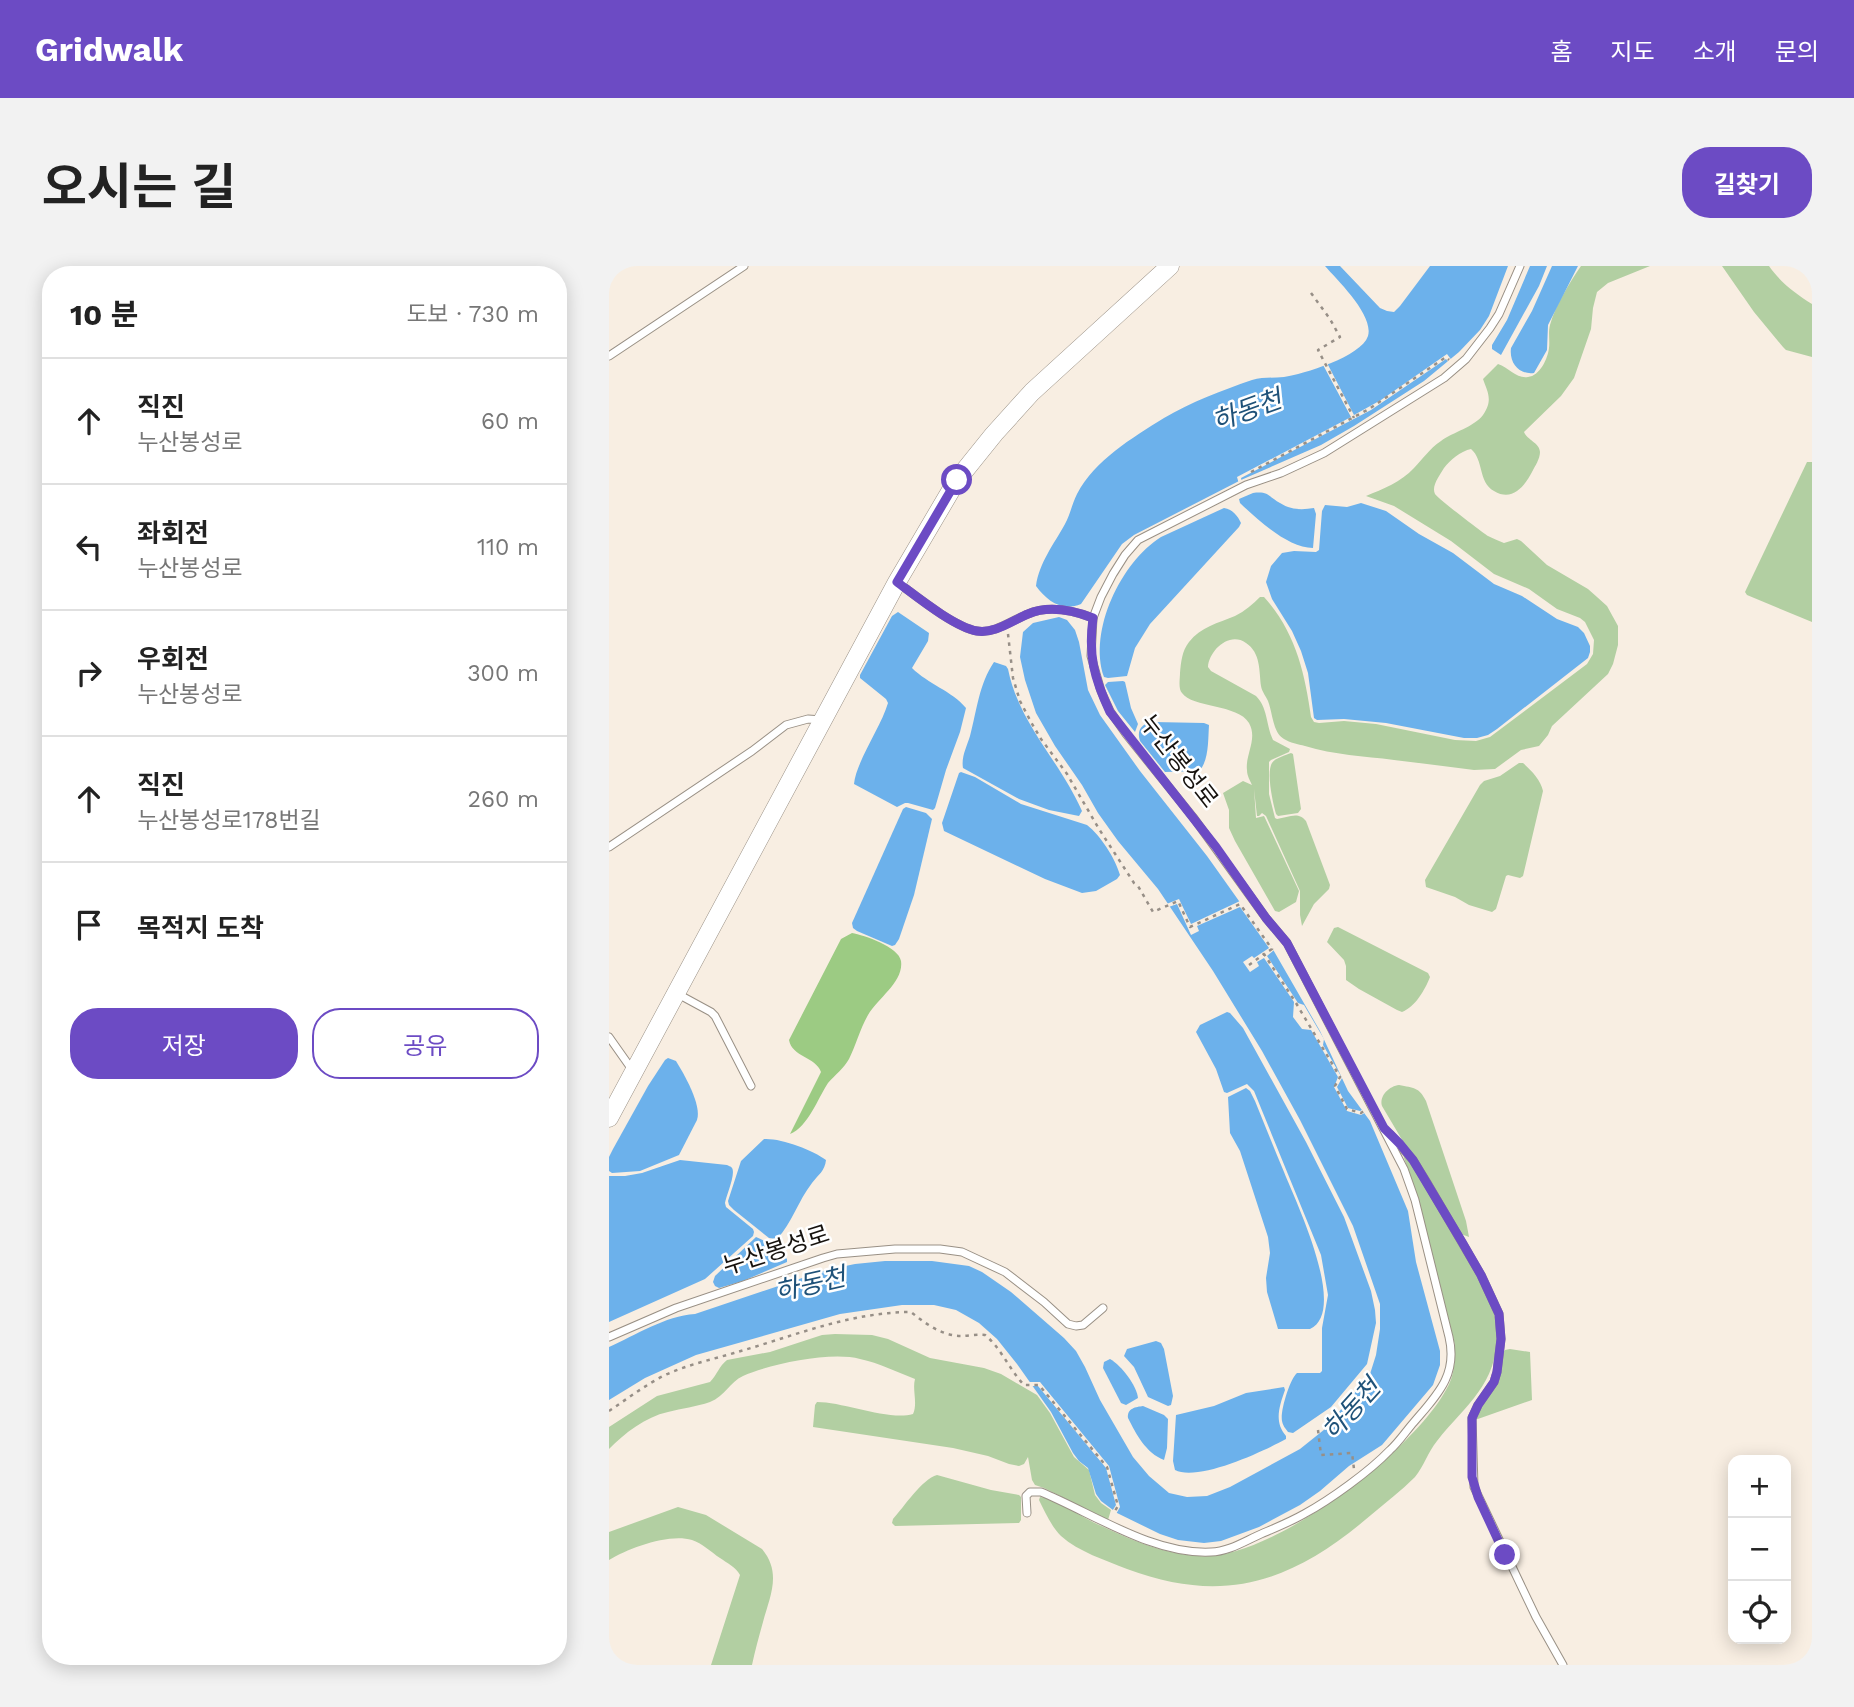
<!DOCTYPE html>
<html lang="ko">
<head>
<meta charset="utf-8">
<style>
	:root { --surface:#fff; --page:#f2f2f2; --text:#222; --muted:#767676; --line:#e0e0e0; --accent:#6c4bc4 }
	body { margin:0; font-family:"Work Sans","Noto Sans KR",sans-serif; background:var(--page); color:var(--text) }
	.controls { position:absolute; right:21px; bottom:21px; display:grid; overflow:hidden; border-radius:14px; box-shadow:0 4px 18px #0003 }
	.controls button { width:63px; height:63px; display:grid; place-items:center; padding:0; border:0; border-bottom:2px solid var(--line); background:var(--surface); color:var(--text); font:35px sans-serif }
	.stop { position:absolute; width:21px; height:21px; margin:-16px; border:5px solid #6c4bc4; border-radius:50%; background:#fff }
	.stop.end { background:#6c4bc4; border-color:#fff; box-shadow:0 2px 7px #0008 }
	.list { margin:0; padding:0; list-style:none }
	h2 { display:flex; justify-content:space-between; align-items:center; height:91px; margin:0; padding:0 28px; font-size:30px }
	h2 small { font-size:23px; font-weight:400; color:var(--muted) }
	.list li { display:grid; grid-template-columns:46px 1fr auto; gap:21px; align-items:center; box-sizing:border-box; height:126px; padding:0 28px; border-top:2px solid var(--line) }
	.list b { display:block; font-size:26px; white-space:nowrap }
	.list p { margin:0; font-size:23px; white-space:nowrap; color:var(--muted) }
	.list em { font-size:23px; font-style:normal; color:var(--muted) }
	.actions { display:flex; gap:14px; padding:21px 28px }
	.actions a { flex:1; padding:16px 0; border:2px solid var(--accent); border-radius:28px; text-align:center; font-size:24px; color:var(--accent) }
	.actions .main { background:var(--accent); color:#fff }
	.icon { flex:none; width:38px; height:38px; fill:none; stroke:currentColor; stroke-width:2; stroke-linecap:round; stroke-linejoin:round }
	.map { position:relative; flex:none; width:1203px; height:1399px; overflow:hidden; border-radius:28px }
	header { display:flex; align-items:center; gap:42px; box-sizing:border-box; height:98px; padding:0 35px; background:var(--accent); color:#fff }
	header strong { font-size:33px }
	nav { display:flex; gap:38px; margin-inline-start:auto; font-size:24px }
	.intro { display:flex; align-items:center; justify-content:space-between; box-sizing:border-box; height:168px; padding:0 42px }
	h1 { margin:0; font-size:49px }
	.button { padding:18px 32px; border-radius:28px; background:var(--accent); color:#fff; font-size:24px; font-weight:700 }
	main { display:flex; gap:42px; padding:0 42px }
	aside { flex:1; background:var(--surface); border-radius:28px; box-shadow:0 4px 18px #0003 }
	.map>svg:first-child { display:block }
	.green { fill:#b2cfa2 }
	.forest { fill:#9ccb83 }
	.water { fill:#6cb1eb }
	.pier { fill:#f8eee2 }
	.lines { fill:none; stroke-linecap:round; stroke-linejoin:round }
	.service-casing { stroke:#999085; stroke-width:9 }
	.tertiary-casing { stroke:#999085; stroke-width:19 }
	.path { stroke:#978f87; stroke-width:2.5; stroke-dasharray:3.5 5; stroke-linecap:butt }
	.service { stroke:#fff; stroke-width:7 }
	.tertiary { stroke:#fff; stroke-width:18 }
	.route { stroke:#6c4bc4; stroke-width:9 }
	.labels { text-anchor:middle; stroke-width:5; stroke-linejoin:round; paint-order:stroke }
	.street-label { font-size:24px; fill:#16120e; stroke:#fff }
	.water-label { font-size:26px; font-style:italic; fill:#1f5279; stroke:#fff }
</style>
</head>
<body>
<header>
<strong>Gridwalk</strong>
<nav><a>홈</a><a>지도</a><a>소개</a><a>문의</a></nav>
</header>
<div class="intro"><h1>오시는 길</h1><a class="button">길찾기</a></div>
<main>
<aside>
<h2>10 분<small>도보 · 730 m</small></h2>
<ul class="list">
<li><svg class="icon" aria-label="ahead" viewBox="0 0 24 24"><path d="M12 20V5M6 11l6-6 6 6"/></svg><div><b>직진</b><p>누산봉성로</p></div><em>60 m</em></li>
<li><svg class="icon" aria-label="left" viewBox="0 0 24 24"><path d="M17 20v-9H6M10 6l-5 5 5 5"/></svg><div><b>좌회전</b><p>누산봉성로</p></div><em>110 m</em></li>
<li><svg class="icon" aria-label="right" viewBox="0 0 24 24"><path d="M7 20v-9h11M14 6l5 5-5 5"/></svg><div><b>우회전</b><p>누산봉성로</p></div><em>300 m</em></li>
<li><svg class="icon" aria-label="ahead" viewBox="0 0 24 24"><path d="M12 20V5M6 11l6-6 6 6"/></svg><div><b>직진</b><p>누산봉성로178번길</p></div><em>260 m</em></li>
<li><svg class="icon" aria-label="arrive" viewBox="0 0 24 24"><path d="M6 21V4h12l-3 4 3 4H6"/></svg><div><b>목적지 도착</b></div></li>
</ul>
<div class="actions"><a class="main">저장</a><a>공유</a></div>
</aside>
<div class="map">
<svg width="1203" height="1399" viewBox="0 0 1203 1399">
	<rect width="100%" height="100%" fill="#f8eee2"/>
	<g class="green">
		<path d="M972 0H1041L999 17 988 26 984 42 982 63 965 112 952 130 915 166C918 174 931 177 931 186 931 193 926 200 923 206 915 221 903 236 885 225 869 216 875 194 862 183 852 185 841 194 835 202 831 209 822 220 826 228 828 232 873 266 879 270 884 272 889 275 895 277L908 273 912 275 938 299 979 323 988 331 998 340 1009 360V379L1004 398 999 408 943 460 939 469 930 480 912 484 886 503 865 504C839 501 812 497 785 494 755 490 725 489 696 480 689 478 681 477 675 473 670 470 668 466 666 461 663 452 662 443 659 435 657 430 653 426 652 420 650 405 652 387 637 377 620 365 600 385 599 401L602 405 647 430C659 442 657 459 664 474L681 483 680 486 662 494 660 496V528L666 552 668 553C679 551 690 545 697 555L721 619 720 623 705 638 693 660 691 649V625L657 550 653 547 650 550H648L645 523 647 552 655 550 656 552 690 625 687 636 670 646 666 645 626 575 620 562V544L614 527 634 515 643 519C641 514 638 510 638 504 636 489 649 473 640 457 629 438 583 442 573 427 569 423 571 412 571 407 572 396 573 385 580 376 592 361 609 357 626 350 636 345 644 338 651 331H655C686 365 696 407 702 451L705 456 710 457 735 455 767 458 846 474 867 475 881 471 978 398 984 388 985 374 976 356 971 352 948 343 920 323 885 308 842 275 785 240 757 230C774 223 792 216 805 202 814 193 820 183 832 175 844 166 865 161 874 149 884 134 879 127 874 113L889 98C900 102 908 113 919 111 931 110 939 92 940 82 941 74 939 67 941 59 946 40 961 16 972 0Z"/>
		<path d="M1113 0H1160C1171 16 1187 28 1203 38V91L1177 84 1174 81 1145 46Z"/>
		<polygon points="1198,196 1203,196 1203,356 1138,329 1136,326"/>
		<path d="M682 487 684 488 692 543 689 547 669 550 667 548C664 537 657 507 663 497 666 492 677 489 682 487Z"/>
		<path d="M910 497H914C922 504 932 514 934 525L914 610 911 612 899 609 897 610 887 643 883 646 860 639 846 631 817 621 816 614 871 519 875 515 891 510Z"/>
		<path d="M729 661 819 707 821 711C816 724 806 741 793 746L788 744 750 723 737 714V700L735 694 718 676 725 662Z"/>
		<path d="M790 819C805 822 810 821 817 835L857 955 860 971 852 968C825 926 798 883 773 840 770 829 781 820 790 819Z"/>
		<path d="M794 885C822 930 853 974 874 1022 880 1035 887 1048 888 1062 890 1118 859 1136 828 1175 819 1186 815 1200 806 1211 792 1225 776 1237 762 1249 685 1315 617 1340 518 1303 496 1294 470 1286 452 1270 442 1260 436 1246 430 1234L431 1231C447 1232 472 1251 488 1258 520 1273 554 1288 590 1290 661 1296 813 1180 841 1116 846 1104 846 1092 846 1079L809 932 795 892Z"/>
		<path d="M226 1068 263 1069 279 1073 321 1092 375 1102 392 1108 428 1129 441 1147 465 1191 480 1204 486 1229 492 1237 502 1244 499 1254 435 1222 426 1219 423 1214 419 1191 415 1198 410 1200 400 1198 379 1190 344 1182 204 1161 206 1139 208 1136C235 1136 280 1155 304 1148 309 1137 303 1124 306 1113 288 1106 270 1097 251 1093 222 1085 161 1098 134 1110 121 1116 116 1130 101 1136 87 1141 73 1142 59 1146 36 1151 16 1167 0 1183V1161L48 1130 101 1116C108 1109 110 1100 118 1094L161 1086 213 1069Z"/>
		<path d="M901 1083 921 1086 923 1134 866 1154C866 1140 879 1132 886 1120 892 1110 893 1097 894 1086L896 1084Z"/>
		<path d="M328 1209 382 1224 410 1229 412 1231V1254L410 1257 286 1260 283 1257 284 1253C295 1241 313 1213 328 1209Z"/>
		<path d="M69 1241 97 1249 153 1283C173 1307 161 1330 154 1356 150 1370 146 1385 143 1399H102L131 1309C127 1301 118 1297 111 1292 102 1286 93 1277 83 1274 60 1267 20 1282 0 1294V1266Z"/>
	</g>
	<path class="forest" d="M243 667C255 669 290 681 292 695 295 716 269 732 259 749 251 763 247 779 240 793 235 802 226 809 219 817 209 832 199 861 181 868L212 806C207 791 183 791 180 774L232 673Z"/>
	<g class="water">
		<path d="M716 0H731L771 42 778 45 785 46 791 40 821 0H899L880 50 871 64 850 86 815 115 745 160 712 179 632 214 525 269 513 278 472 338C453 346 438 335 427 320 430 297 445 278 456 258 461 249 463 238 468 228 486 194 523 172 555 152 582 136 614 124 643 114 653 111 664 112 675 111 694 108 752 91 759 70 765 49 729 15 716 0Z"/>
		<polygon points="921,0 938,0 930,20 892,89 883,83 883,79 898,54"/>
		<path d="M943 0H969L939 59 938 84 925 107C910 109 900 97 902 82L923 45Z"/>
		<path d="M644 227C659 225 659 230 671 237 682 244 693 244 705 242L707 248 704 282C679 282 649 254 631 237L630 233Z"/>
		<polygon points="752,237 777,245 810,268 844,287 885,318 913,330 948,353 969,361 975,367 981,380 981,386 979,392 888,463 879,469 868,472 855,472 777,457 735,453 708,454 705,452 699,407 692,385 683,365 663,333 657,316 662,300 673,287 685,285 707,286 710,284 713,245 716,239 738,241"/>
		<path d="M615 242C623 243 629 250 632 257L630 261 541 358 526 382 518 410 499 412 495 411C479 365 512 296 552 271Z"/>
		<path d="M289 346 320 367 319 375 303 402C319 418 343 425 357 442L351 466 337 504 326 542 324 544 299 537H296L288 541 245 518C247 496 272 461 279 437L277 433 251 412V409L283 350Z"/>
		<path d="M450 351 458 354 466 364 470 376 479 424 491 449 531 505 598 590 662 680 711 765 739 825 761 855 799 945 807 996 831 1085V1099L824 1119 773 1179 740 1200 711 1225 691 1239 650 1261 612 1275 595 1277 569 1274 551 1268 508 1247 492 1235 487 1228 479 1202 470 1195 464 1187 442 1146 408 1098 388 1073 370 1057 347 1044 325 1039H293L231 1048 87 1089 36 1112 0 1134V1081C27 1069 56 1050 86 1048L217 1004 246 998 276 995H323L360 1000 373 1006 402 1026 455 1072 467 1085 476 1101 491 1134 524 1191 540 1210 560 1227 578 1231 598 1230 621 1221 691 1183 716 1163 761 1108 767 1089 771 1063V1038L744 960 691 854 653 785 604 705 549 623 509 575 489 547 473 519 446 480 427 447 416 414 411 391 414 366 424 357Z"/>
		<path d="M385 396 397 400 399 403C410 458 451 495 473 545L470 550 440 544 410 533 354 502C352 491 358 480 361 470 368 444 370 418 385 396Z"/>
		<polygon points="514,415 516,416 522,442 529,458 526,466 509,445 496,419 499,416"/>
		<path d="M544 456 595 457 600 459C599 474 600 495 590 505L556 506 531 475C527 463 534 457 544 456Z"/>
		<path d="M352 506 366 511 412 538 478 559C492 570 506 592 511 609L508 613 487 625 473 627 436 613 335 565 333 557 350 507Z"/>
		<polygon points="297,541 317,547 323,553 305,629 290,673 286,679 283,680 248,665 244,662 243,657 294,543"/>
		<path d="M618 746 621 747 634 762 697 876 735 951 762 1025 766 1044 767 1057 758 1098 722 1141 684 1167 679 1166C676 1162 674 1160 673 1155 671 1145 681 1113 688 1107H711L713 1105V1062L719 1029 712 989 645 825 638 818 618 827 615 826 607 803 587 766 591 759Z"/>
		<path d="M59 792 67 795C75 808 93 839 88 854L70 889 31 905 3 907 0 905V891L4 883 39 820 56 794Z"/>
		<path d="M637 822 641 825 646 835C656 859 665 883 675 906 686 934 740 1045 701 1063H669L658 1026 657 1012 661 987 659 971 631 885 621 867 619 831Z"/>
		<path d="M155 873C172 872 204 884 217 894 216 905 209 909 203 917 189 935 183 957 168 973L160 972 125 944 120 939 119 935 132 895Z"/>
		<path d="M71 894 118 899C119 900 122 900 123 902 127 908 117 930 116 937L117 941 144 963 145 966 144 970 96 1013 0 1056V910H16L33 907Z"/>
		<path d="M147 971C158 975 169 985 178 993V996L134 1015 110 1022 106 1020 104 1016 106 1010Z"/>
		<polygon points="547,1075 552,1077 555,1083 564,1130 562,1139 559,1140 539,1131 525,1101 515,1090 518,1083"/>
		<path d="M501 1093C512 1099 528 1120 529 1132L517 1139 512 1137 494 1102 495 1096Z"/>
		<path d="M675 1121 676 1124C670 1141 665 1156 677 1170V1173C655 1185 589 1216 566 1204L564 1195 567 1149 605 1140 637 1127Z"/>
		<path d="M534 1140 555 1149 559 1153 558 1182 555 1194C537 1187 527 1168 519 1152 518 1142 527 1141 534 1140Z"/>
	</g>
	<g class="pier">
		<polygon points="838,88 844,96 841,98 837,93 762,144 632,212 633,217 630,218 628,211 742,151 713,97 717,95 745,149 772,134"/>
		<polygon points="570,633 582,658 631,635 665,684 658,690 689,737 695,739 715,773 714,779 733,812 728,821 739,842 751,845 757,842 759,845 752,849 738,845 725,821 729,811 702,764 693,763 684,751 685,736 655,692 648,696 650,700 641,706 634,696 643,690 645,692 660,682 631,641 588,660 590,665 582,669 568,638 557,642 555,639"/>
		<polygon points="417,1116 431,1116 500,1200 511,1241 506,1250 502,1247 507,1239 497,1202 429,1120 420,1120"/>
	</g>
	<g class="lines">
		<defs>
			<g id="service">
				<polyline points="0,90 135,0"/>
				<path d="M288 316C307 330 345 361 368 365 386 368 403 354 419 348 440 339 463 344 484 352"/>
				<polyline points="0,581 143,485 177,459 199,453 213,454"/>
				<polyline points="67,727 102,746 106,750 142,820"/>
				<polyline points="0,771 24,805"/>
				<polyline points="781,868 804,894 817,915 872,1009 890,1048 892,1073 888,1106 885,1116 869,1139 863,1152 865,1221 927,1351 954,1399"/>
				<polyline points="0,1071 67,1042 214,992 228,988 286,983 331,983 353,986 396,1006 435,1036 459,1058 467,1060 474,1059 494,1042"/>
				<path d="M418 1247 417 1230 421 1226H432C483 1247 544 1289 602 1286 619 1286 636 1275 652 1268 666 1262 681 1256 695 1248 721 1234 761 1205 781 1184 790 1176 797 1165 805 1156 828 1129 849 1109 840 1071L806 934 795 903 678 677 657 652 584 551 517 468 501 445 492 425 482 390 484 352 492 331 504 308 516 289 529 274 637 219 672 207 715 187 835 112 857 93 881 62 890 48 911 0"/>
			</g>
			<polyline id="tertiary" points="0,852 288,316 348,214 385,168 423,126 561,0"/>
		</defs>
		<use href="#service" class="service-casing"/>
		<use href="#tertiary" class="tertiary-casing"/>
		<g class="path">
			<polyline points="702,27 721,53 731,71 709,84 745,152"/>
			<polyline points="642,206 760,143 837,91 840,94"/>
			<polyline points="399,368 404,412 411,435 422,456 432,473 458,508 490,563 525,617 529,620 544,646 569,635 581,661 631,638 663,683 655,688 687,737 731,811 726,820 738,843 752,847 755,845"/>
			<polyline points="640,699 655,688"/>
			<path d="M0 1145C18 1133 35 1120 54 1110 77 1099 101 1094 125 1087 182 1071 241 1046 302 1046 317 1058 333 1070 353 1070 360 1070 368 1068 376 1069 392 1082 400 1103 415 1119H430L498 1201 509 1240 504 1248"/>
			<polyline points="709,1164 712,1189 743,1187 745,1203"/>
		</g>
		<use href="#service" class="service"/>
		<use href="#tertiary" class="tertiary"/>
	</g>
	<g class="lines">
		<path class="route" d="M348 214 288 316C307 330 345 361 368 365 386 368 404 354 419 348 440 339 463 344 484 352 479 389 485 412 501 446L607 581 657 652 678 677 775 862 791 878 804 894 853 976 872 1009 890 1048 892 1073 888 1106 885 1116 869 1139 863 1152V1211L869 1231 896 1289"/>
	</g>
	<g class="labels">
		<g class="street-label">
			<text transform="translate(570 495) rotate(52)" y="8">누산봉성로</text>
			<text transform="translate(167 984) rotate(-18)" y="8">누산봉성로</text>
		</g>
		<g class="water-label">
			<text transform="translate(638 144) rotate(-20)" y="9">하동천</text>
			<text transform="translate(201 1018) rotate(-13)" y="9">하동천</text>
			<text transform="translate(742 1143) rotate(-48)" y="9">하동천</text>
		</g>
	</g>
</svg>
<div class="controls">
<button>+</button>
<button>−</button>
<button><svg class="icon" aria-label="locate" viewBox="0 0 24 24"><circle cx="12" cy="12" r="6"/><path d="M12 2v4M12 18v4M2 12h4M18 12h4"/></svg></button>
</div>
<div class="stop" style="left:348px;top:214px"></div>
<div class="stop end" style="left:896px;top:1289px"></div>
</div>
</main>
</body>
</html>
